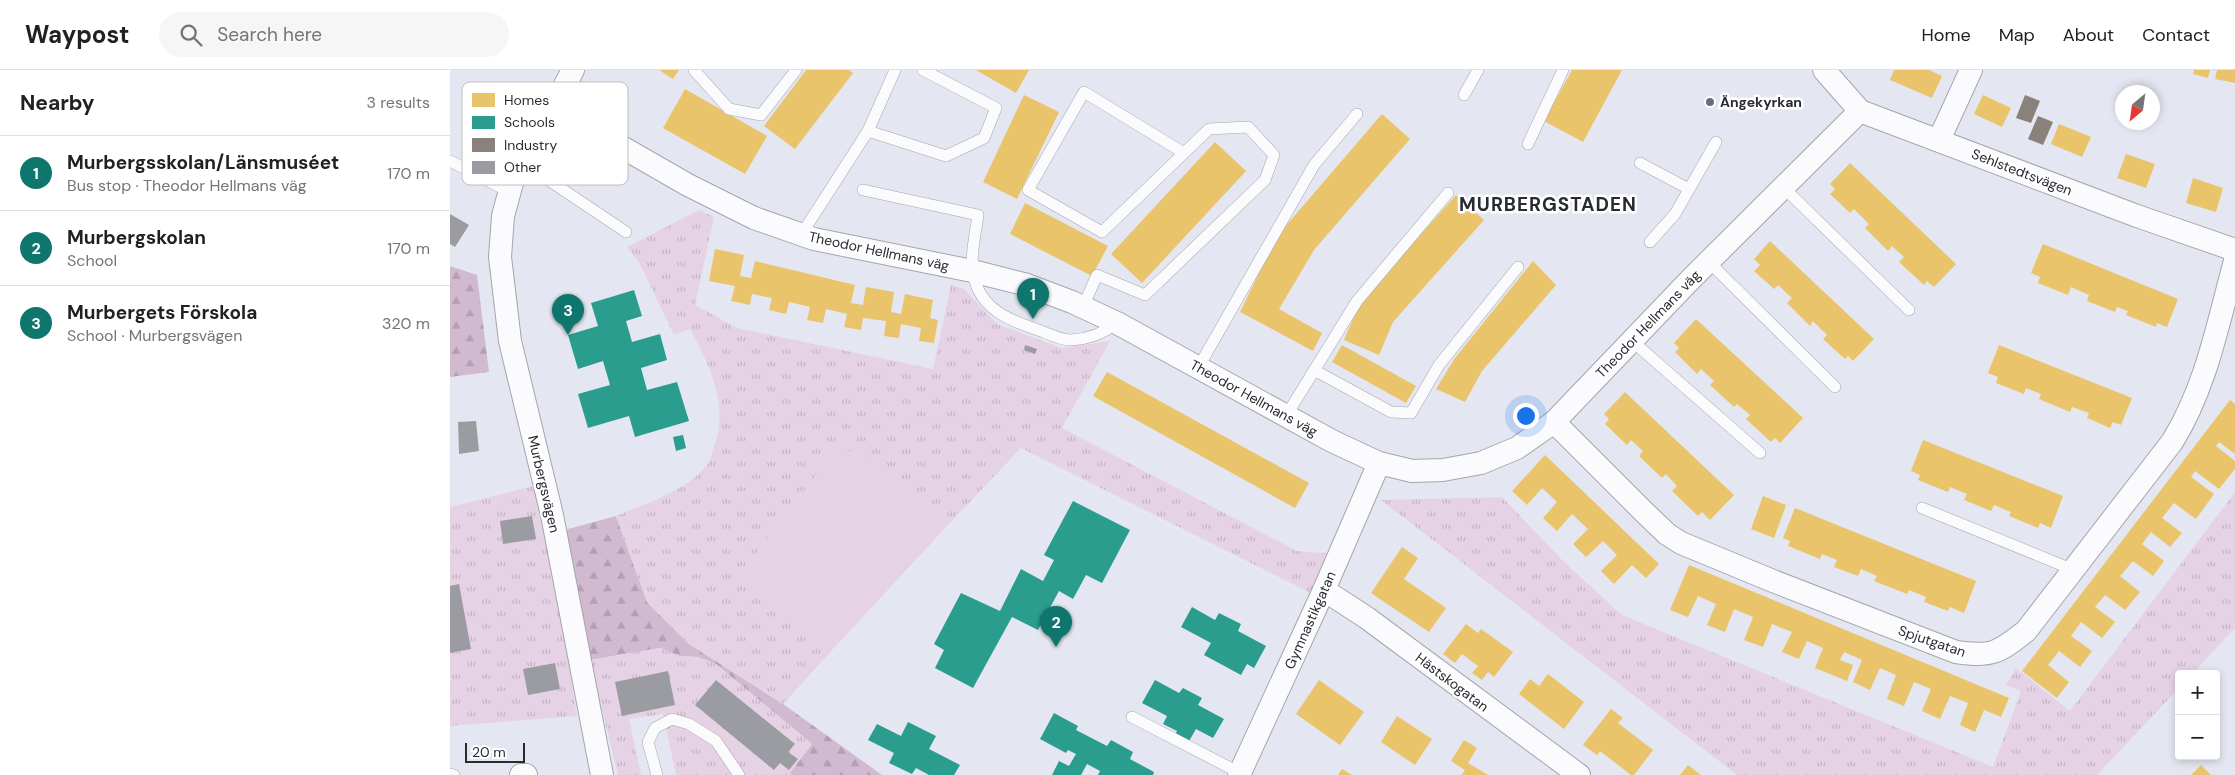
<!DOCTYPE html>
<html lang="en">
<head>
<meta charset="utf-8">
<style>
	:root { --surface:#fff; --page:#f6f6f6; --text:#202124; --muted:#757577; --line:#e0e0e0; --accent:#0f766e }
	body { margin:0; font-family:"DM Sans",sans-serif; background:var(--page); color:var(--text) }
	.controls { position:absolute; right:15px; bottom:15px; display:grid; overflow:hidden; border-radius:5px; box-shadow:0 2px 8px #0003 }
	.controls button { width:45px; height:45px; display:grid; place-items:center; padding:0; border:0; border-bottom:1px solid var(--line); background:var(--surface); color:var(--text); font:25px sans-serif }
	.compass { position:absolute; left:1665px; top:15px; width:45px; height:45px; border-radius:50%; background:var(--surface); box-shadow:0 2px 8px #0003; rotate:209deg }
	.scale { position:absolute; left:15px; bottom:12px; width:60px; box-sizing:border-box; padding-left:5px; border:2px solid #292b32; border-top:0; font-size:14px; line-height:18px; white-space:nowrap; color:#292b32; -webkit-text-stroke:4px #fff; paint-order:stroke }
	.you { position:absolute; left:1075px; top:345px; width:18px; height:18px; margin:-12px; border:4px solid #fff; border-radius:50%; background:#1a73e8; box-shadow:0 0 0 8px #1a73e833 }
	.badge { display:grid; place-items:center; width:32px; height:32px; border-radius:50%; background:var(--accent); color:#fff; font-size:16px; font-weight:700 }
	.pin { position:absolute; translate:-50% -41px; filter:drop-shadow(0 1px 2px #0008) }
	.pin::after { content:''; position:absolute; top:26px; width:18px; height:15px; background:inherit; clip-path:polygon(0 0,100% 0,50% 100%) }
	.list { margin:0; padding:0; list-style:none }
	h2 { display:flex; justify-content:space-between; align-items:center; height:65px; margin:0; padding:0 20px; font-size:21px }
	h2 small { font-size:16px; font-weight:400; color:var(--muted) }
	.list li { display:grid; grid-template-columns:32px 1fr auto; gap:15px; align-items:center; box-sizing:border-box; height:75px; padding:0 20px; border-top:1px solid var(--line) }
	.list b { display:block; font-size:19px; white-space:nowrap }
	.list p { margin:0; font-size:16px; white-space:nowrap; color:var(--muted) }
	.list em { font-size:16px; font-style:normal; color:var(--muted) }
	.icon { flex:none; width:28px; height:28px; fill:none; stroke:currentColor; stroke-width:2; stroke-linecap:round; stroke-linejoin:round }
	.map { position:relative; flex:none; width:1785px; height:705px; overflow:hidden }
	header { display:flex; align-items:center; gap:30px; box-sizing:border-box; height:70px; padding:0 25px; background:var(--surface); border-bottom:1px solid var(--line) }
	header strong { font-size:24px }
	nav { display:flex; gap:28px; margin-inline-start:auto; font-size:18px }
	.search { width:350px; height:45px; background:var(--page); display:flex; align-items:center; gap:12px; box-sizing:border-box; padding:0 18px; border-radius:28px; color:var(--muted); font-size:19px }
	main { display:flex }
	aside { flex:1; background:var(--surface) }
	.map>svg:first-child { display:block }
	.green { fill:#e6d2e5 }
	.forest { fill:url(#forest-firs) }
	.park { fill:url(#park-tufts) }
	.homes { fill:#e9c46a }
	.schools { fill:#2a9d8f }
	.industry { fill:#8a817c }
	.building { fill:#9b9ba2 }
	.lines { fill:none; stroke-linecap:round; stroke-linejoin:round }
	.service-casing { stroke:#a3a6ad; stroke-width:12 }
	.minor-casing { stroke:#a3a6ad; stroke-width:24 }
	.service { stroke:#fbfbfd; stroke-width:11 }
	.minor { stroke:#fbfbfd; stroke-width:22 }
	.poi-dot { fill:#6a6d75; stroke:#fff; stroke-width:2 }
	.labels { text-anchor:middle; stroke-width:5; stroke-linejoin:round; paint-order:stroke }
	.poi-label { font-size:14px; font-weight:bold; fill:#292b32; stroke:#fff; text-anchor:start }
	.street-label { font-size:14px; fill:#292b32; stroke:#fff }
	.district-label { font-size:19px; font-weight:bold; letter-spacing:1px; fill:#292b32; stroke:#fff }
	.key { fill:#fff; stroke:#bfbfc2; stroke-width:1 }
	.key-label { font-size:14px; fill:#292b32 }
</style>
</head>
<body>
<header>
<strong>Waypost</strong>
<div class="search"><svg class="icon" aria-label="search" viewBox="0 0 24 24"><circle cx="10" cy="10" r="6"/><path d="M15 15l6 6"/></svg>Search here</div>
<nav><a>Home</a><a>Map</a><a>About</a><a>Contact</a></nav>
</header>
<main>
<aside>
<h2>Nearby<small>3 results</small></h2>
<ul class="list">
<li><span class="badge">1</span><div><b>Murbergsskolan/Länsmuséet</b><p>Bus stop · Theodor Hellmans väg</p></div><em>170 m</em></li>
<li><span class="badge">2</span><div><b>Murbergskolan</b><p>School</p></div><em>170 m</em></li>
<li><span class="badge">3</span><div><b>Murbergets Förskola</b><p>School · Murbergsvägen</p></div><em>320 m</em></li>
</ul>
</aside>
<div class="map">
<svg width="1785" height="705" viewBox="0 0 1785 705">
	<defs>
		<pattern id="forest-firs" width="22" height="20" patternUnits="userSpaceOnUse" patternTransform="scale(1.25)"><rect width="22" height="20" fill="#d1b9d0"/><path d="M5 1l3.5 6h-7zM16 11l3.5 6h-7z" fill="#b39fb3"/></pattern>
		<pattern id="park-tufts" width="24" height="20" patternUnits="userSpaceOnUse" patternTransform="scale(1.25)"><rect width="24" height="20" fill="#e6d2e5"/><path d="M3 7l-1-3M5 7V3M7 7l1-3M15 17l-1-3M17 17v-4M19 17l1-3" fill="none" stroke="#c5b4c5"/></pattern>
	</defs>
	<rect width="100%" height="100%" fill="#e4e7f1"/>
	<polygon class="green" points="390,374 497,456 384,578 289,506"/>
	<g class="forest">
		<polygon points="0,196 27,205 39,302 0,307"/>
		<polygon points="166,446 197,532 239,574 333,634 432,705 342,705 339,703 362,674 266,594 248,587 229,586 210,578 140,590 111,461"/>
	</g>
	<g class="park">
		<path d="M249 140 264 147 245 235 287 258 483 299 501 215 514 219 547 254 611 278 660 271 612 358 847 481 886 484 875 543 857 521 571 378 497 456 390 374 289 506 384 578 333 634 239 574 197 532 166 446C196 433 235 422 256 396 259 393 261 387 262 382 281 338 261 298 240 259L224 265 189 192 177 177Z"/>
		<polygon points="92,414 127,646 0,656 0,437"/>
		<polygon points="1785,422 1785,558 1742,604 1729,604 1729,618 1647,705 1287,705 931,430 1052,427 1113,491 1172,545 1543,697 1571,621 1556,615 1566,598 1620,641"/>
		<polygon points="210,578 229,586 248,587 266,594 362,674 340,703 342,705 226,705 213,644 179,649 191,705 168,705 140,590"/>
	</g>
	<g class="homes">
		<polygon points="209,0 229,0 223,9"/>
		<polygon points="356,0 399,0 403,3 345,79 314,56"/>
		<polygon points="526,0 579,0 566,23"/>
		<polygon points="1122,0 1172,0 1133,72 1094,51"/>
		<polygon points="1444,0 1479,0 1492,6 1482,28 1440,10"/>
		<polygon points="1744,0 1760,0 1758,8 1743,4"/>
		<polygon points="1767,0 1785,0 1785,13 1765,9"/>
		<polygon points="235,19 317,66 295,104 213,58"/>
		<polygon points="574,25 609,42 567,129 533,112"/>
		<polygon points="1533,25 1561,38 1552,57 1524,44"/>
		<polygon points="932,44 960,69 864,180 829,239 872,263 863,281 790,242 828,165"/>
		<polygon points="1609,54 1641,67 1632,87 1601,74"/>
		<polygon points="765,72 796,101 692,213 661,184"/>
		<polygon points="1676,84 1705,94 1696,118 1667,108"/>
		<polygon points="1400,93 1506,194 1484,217 1477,211 1474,215 1449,192 1454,187 1442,176 1438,181 1415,158 1419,154 1404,139 1400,143 1380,124 1385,119 1380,114"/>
		<polygon points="1743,108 1773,118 1766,142 1736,133"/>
		<polygon points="1006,125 1034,150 943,252 929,285 894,270 910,233"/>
		<polygon points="575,133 658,176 642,206 560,164"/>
		<polygon points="1320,171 1424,269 1403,291 1398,286 1395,289 1373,269 1377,265 1363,251 1360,256 1337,233 1342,228 1328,215 1324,219 1304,201 1310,195 1304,189"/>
		<polygon points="1593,174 1728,229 1717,257 1707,253 1706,257 1676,245 1678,241 1667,237 1665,242 1637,231 1639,225 1621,217 1618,225 1588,213 1590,207 1581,203"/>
		<polygon points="265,179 294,185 290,206 301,208 305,191 405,215 401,233 413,235 416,217 444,222 441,242 451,244 455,224 483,230 480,248 488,250 484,273 469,271 471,258 451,254 449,268 434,266 436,251 413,248 411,260 394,257 397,244 376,239 373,253 357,250 360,237 339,232 336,244 319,240 322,228 302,224 300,235 281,231 285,216 259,211"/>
		<polygon points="1083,191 1106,215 1032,301 1015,332 986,319 1005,288"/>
		<polygon points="1246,249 1353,348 1330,373 1325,368 1321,372 1296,349 1300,345 1287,334 1284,337 1260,315 1264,311 1251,299 1247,304 1225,282 1229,278 1224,273"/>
		<polygon points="892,275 966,316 956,333 882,292"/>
		<polygon points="1549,275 1682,328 1671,355 1663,352 1660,358 1637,348 1639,343 1622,337 1620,342 1589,329 1591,324 1576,318 1574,324 1546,313 1548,307 1538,303"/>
		<polygon points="657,302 859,413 845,438 643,326"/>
		<polygon points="1175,322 1284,425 1260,450 1252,442 1248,446 1222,421 1227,416 1216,404 1212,408 1189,386 1193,381 1181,370 1177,375 1155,354 1159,349 1154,344"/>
		<polygon points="1780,330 1785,334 1785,384 1769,372 1766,376 1785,391 1785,399 1769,419 1745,401 1741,407 1764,424 1746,449 1724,433 1712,448 1732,463 1720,477 1701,462 1692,474 1714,491 1703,506 1683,491 1670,506 1690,522 1675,540 1655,525 1645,537 1665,552 1652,568 1631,552 1621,566 1642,581 1630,597 1609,581 1598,595 1619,612 1607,628 1572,601"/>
		<polygon points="1473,370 1613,426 1601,458 1590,453 1588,458 1559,446 1561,442 1544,435 1541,441 1514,430 1517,424 1500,417 1498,422 1468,410 1470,405 1461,401"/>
		<polygon points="1095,385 1209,494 1196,508 1182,495 1164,514 1151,501 1167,485 1153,471 1136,487 1123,474 1138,459 1122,444 1107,461 1093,448 1107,432 1092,418 1077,435 1062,421"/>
		<polygon points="1313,426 1336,435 1324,468 1301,459"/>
		<polygon points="1345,438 1526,511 1514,543 1500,537 1498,541 1474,532 1476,527 1459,520 1457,524 1424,511 1427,506 1411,499 1408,506 1384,497 1387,490 1372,484 1370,489 1338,476 1340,471 1333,468"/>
		<polygon points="952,477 968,488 954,509 996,538 979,562 921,523"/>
		<polygon points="1239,495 1559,628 1551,647 1534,640 1525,662 1510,655 1518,633 1500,626 1490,649 1472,641 1481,619 1464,612 1454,636 1437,629 1446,605 1430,598 1420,620 1403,612 1412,590 1394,582 1390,590 1403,595 1397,611 1365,598 1373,578 1357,571 1349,589 1332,582 1342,562 1322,554 1313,577 1294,570 1303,547 1284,539 1275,562 1257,555 1266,534 1248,526 1238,547 1220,540"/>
		<polygon points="1016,554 1028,563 1031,559 1063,582 1044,607 1038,602 1032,610 1022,603 1028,596 1012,584 1005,593 993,584"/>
		<polygon points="1098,604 1134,632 1114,659 1069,624 1080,609 1089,616"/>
		<polygon points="869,610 914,642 890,675 846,644"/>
		<polygon points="1161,639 1173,648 1168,653 1203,680 1184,705 1181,705 1150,681 1147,685 1133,675"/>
		<polygon points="947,646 982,669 965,695 931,672"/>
		<polygon points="1014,670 1027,678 1018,693 1038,705 1012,705 1015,700 1001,691"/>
		<polygon points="1238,695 1251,705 1230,705"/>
		<polygon points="1751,695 1761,705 1741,705"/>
		<polygon points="892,699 902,705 888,705"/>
	</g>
	<g class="schools">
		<polygon points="184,220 192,246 176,251 182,272 210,264 217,290 191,298 197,320 227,312 239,351 185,367 179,346 138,358 128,324 160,315 153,291 128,299 118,265 148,256 141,233"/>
		<polygon points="233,365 236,378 226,381 223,367"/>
		<polygon points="623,431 680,460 652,513 636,505 623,529 609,521 588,560 562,547 523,618 485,598 494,580 484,574 511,523 550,541 571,499 593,511 604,490 594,485"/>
		<polygon points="742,537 765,550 769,543 791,554 788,561 816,576 804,598 797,594 791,605 754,585 761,573 731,557"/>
		<polygon points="705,610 729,623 733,618 752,628 748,635 774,649 763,668 746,659 738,673 725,665 727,661 713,654 717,646 692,633"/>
		<polygon points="604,643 628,656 626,660 657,676 661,670 683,682 680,689 704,702 703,705 648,705 650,701 637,694 631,705 602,705 609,691 619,696 626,684 618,680 616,683 590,669"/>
		<polygon points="458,652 486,666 479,679 510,695 504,705 479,705 466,698 462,704 439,693 444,683 418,670 427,654 451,666"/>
	</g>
	<g class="industry">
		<polygon points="1575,25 1590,31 1581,53 1566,48"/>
		<polygon points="1588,46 1603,52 1593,75 1578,69"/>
	</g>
	<g class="building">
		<polygon points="0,144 19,155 5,177 0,174"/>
		<polygon points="575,275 587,279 585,284 574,280"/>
		<polygon points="26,351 29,381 9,384 8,352"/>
		<polygon points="82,446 86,469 53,474 50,451"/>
		<polygon points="9,514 21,579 0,583 0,516"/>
		<polygon points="105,593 110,619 78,625 73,599"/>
		<polygon points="218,601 225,635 172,646 165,612"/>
		<polygon points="266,610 345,674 338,682 348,689 339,700 330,693 324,700 245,635"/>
	</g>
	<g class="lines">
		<defs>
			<g id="service">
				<polyline points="244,0 279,39 311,45 346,0"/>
				<polyline points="1014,25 1028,0"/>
				<polyline points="418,61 496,86 534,68 546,38 473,0"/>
				<polyline points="1078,74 1113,0"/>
				<polyline points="0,91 60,122"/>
				<polyline points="73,93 176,162"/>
				<polyline points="1190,93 1239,119"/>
				<polyline points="1333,117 1459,240"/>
				<path d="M413 120 528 145C525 167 518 193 526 214 536 243 565 252 591 261 601 265 611 270 621 270 638 269 654 263 667 253"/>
				<polyline points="351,165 418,61 445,0"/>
				<polyline points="1200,172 1225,144 1266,72"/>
				<polyline points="1258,191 1385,317"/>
				<polyline points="633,237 647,205 695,225 815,110 824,85 798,57 759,59 652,162 578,120 634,22 734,83"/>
				<polyline points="1181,270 1310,383"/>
				<polyline points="748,298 864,95 907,44"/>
				<polyline points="864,300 941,342 961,343 989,295 1068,197"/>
				<polyline points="836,346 907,231 998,123"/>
				<polyline points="1472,438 1624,500"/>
				<polyline points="682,647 790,703"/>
				<polyline points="0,704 4,705"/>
				<polyline points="207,705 198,672 205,658 222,649 239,654 266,671 289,705"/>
			</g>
			<g id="minor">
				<polyline points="123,0 62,113 53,146 50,187 60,271 102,445 152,705"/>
				<polyline points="1374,0 1410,41 1687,146 1785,180"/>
				<polyline points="102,37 238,115 304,148 364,169 522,201 577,215 622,232 667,253 882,371 929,393 962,401 993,400 1031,393 1067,378 1104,352 1240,210 1410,41"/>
				<polyline points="1489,70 1521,0"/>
				<path d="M1104 352 1193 441 1217 464 1231 473 1323 511 1506 582C1542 587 1548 583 1576 561L1722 372C1756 318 1768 253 1785 191"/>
				<polyline points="874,520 917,548 1129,705"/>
				<polyline points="71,705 76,705"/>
				<polyline points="789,705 874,520 929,393"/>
			</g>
		</defs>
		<use href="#service" class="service-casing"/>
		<use href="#minor" class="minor-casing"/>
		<use href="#service" class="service"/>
		<use href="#minor" class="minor"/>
	</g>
	<circle class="poi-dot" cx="1260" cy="32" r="5"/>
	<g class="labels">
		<g class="poi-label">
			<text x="1270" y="37">Ängekyrkan</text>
		</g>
		<g class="street-label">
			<text transform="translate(1572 102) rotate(21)" y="5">Sehlstedtsvägen</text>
			<text transform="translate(429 181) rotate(12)" y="5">Theodor Hellmans väg</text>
			<text transform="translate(1198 254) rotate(-46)" y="5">Theodor Hellmans väg</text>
			<text transform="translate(804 328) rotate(29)" y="5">Theodor Hellmans väg</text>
			<text transform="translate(94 414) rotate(77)" y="5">Murbergsvägen</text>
			<text transform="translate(860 550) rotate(-66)" y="5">Gymnastikgatan</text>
			<text transform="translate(1482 571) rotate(19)" y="5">Spjutgatan</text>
			<text transform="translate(1002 612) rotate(37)" y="5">Hästskogatan</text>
		</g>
		<g class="district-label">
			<text x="1098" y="141">MURBERGSTADEN</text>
		</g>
	</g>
	<rect x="12" y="12" width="166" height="103" rx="8" class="key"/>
	<rect x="22" y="23" width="23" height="14" fill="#e9c46a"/>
	<rect x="22" y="46" width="23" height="13" fill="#2a9d8f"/>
	<rect x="22" y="68" width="23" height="14" fill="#8a817c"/>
	<rect x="22" y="91" width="23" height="13" fill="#9b9ba2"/>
	<g class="key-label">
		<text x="54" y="35">Homes</text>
		<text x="54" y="57">Schools</text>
		<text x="54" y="80">Industry</text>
		<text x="54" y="102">Other</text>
	</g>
</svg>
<div class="controls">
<button>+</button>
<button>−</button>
</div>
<svg class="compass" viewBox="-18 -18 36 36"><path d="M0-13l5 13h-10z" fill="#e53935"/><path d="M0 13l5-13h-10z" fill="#757577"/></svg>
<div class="scale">20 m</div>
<div class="you"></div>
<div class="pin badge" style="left:583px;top:249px">1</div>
<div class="pin badge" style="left:606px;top:577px">2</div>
<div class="pin badge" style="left:118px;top:265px">3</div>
</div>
</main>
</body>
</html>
